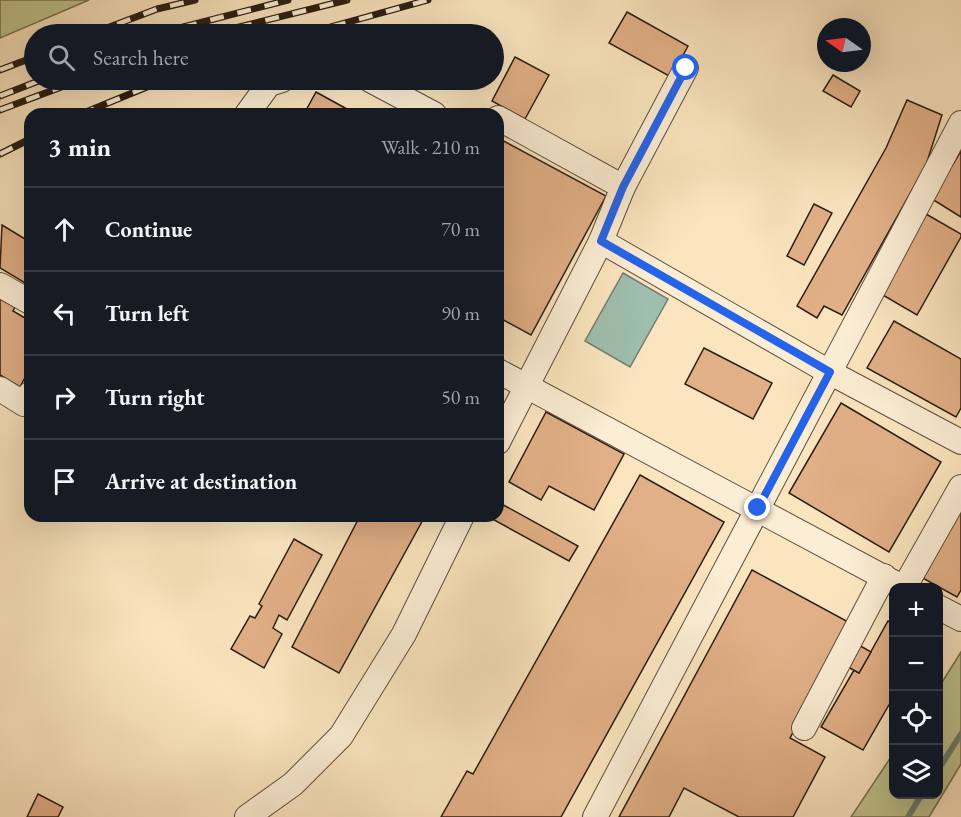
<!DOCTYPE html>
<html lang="en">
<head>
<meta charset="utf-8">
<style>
	:root { --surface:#171b24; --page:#20242c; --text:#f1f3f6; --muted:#9ea1a6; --line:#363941 }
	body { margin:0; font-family:"EB Garamond",serif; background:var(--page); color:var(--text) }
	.controls { position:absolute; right:18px; bottom:18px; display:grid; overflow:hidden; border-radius:12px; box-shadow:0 6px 24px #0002 }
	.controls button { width:54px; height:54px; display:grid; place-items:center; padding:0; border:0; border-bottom:2px solid var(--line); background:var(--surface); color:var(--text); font:30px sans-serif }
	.compass { position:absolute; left:817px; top:18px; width:54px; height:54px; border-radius:50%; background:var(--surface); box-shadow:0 6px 24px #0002; rotate:284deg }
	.stop { position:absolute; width:18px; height:18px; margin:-14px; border:4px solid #2563eb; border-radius:50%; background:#fff }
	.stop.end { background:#2563eb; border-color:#fff; box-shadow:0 2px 6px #0008 }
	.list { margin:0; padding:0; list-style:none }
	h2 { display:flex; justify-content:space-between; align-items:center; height:78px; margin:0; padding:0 24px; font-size:26px }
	h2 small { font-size:20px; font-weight:400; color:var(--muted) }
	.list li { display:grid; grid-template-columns:39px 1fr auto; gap:18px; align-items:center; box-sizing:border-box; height:84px; padding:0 24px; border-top:2px solid var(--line) }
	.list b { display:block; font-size:22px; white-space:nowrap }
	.list em { font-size:20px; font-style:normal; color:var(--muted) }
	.icon { flex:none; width:33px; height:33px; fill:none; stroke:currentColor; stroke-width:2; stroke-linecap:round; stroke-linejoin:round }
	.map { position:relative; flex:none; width:961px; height:817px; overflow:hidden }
	.search { position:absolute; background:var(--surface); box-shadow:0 6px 24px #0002; left:24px; top:24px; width:480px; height:66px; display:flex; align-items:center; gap:15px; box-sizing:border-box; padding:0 21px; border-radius:33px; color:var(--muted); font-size:22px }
	.panel { position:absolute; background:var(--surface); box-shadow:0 6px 24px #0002; left:24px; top:108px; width:480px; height:414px; border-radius:18px }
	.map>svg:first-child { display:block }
	.green { fill:#c1c490; stroke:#767050; stroke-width:1.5 }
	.water { fill:#9fbfae; stroke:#707e6f; stroke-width:1.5 }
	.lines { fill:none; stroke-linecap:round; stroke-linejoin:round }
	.stream { stroke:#707e6f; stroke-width:6 }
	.building { fill:#e2b088; stroke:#2a1d11; stroke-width:1.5 }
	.minor-casing { stroke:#5e4f3c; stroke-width:26 }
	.minor { stroke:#fceed5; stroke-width:24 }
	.rail-casing { stroke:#2a1d11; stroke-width:7 }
	.rail { stroke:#fceed5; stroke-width:4.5; stroke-dasharray:14; stroke-linecap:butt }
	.route { stroke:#2563eb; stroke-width:8 }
</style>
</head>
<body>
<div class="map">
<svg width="961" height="817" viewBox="0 0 961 817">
	<rect width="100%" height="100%" fill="#fbe5bf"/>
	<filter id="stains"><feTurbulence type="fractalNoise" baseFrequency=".00333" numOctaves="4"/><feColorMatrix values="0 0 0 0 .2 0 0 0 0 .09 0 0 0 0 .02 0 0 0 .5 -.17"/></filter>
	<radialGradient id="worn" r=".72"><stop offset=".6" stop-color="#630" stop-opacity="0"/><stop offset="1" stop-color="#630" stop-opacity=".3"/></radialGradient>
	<g class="green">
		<polygon points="0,0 89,0 0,38"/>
		<polygon points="961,652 961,764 929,817 851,817 893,754 894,794 938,794 939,687"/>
	</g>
	<polygon class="water" points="623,273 668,299 630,367 585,341"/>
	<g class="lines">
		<g class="stream">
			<polyline points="938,770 961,734"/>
			<polyline points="908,817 922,794"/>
		</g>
	</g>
	<g class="building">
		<polygon points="627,12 688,46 671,77 609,43"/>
		<polygon points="515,57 549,75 525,119 492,101"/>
		<polygon points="833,75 860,91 851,107 823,91"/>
		<polygon points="316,92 356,114 304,114"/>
		<polygon points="907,100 942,115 926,165 842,315 824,306 817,318 797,306 886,148"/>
		<polygon points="498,138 606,196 531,335 498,317"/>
		<polygon points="961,151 961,217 932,199"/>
		<polygon points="814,204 832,213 804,265 787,256"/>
		<polygon points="926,214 961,234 961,237 917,315 881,294"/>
		<polygon points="2,225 30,242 30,286 0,268"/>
		<polygon points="0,294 17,303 13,311 30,321 30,368 20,387 0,375"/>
		<polygon points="894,321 961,359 961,408 956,417 867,368"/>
		<polygon points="704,348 772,383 753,419 685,384"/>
		<polygon points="841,403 941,462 889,552 789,493"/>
		<polygon points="546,412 624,454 594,510 549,486 541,500 509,482"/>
		<polygon points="640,475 724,522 561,817 441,817 467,771 473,774"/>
		<polygon points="498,502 578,546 569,561 487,516 498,516"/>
		<polygon points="961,502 961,590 957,597 919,576"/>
		<polygon points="360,516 425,516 339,673 292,647"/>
		<polygon points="294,539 322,555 287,620 279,615 273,628 282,634 264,668 231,649 250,616 255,618 262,606 259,604"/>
		<polygon points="752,570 852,624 790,738 825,757 793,817 739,817 684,788 669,817 619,817"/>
		<polygon points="888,621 894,624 894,696 863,750 821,727 854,670 859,673"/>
		<polygon points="845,637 871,652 859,673 833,659"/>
		<polygon points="38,794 63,807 58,817 27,817"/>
	</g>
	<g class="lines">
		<defs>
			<g id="minor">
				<polyline points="370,80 434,114"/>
				<polyline points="247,114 269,84 282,80"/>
				<polyline points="498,118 623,187"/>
				<polyline points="601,241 829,372 961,442"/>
				<polyline points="0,285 30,302"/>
				<polyline points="498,371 904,588"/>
				<polyline points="0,389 24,404 30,394"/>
				<polyline points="498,442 601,241 623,187 686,68"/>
				<polyline points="904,588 961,487"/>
				<polyline points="938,607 961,619"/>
				<polyline points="804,728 884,576"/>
				<polyline points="247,817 293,784 341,736 404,634 462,516"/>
				<polyline points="595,817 961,123"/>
			</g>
		</defs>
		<use href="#minor" class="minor-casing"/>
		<use href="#minor" class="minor"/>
		<defs>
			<g id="rail">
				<polyline points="91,34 157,9 195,0"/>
				<polyline points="156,34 288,0"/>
				<polyline points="211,34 347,0"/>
				<polyline points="305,34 428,0"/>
				<polyline points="0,70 34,57"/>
				<polyline points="0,96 41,80"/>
				<polyline points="0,110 80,80"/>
				<polyline points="81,114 164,80"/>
				<polyline points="0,154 30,139"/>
			</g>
		</defs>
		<use href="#rail" class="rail-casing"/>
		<use href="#rail" class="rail"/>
	</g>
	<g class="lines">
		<polyline class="route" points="686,68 623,187 601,241 830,372 758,508"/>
	</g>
	<rect width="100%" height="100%" filter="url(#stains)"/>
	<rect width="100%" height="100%" fill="url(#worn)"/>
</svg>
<div class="controls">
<button>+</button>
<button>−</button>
<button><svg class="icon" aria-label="locate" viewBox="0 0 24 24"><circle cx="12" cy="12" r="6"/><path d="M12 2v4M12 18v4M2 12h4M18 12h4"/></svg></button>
<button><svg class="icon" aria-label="layers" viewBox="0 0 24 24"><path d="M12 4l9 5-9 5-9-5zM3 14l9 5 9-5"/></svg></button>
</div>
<svg class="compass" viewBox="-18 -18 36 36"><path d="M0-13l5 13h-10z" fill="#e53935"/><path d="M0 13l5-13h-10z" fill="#9ea1a6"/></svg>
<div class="stop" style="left:686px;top:68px"></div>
<div class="stop end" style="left:758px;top:508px"></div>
<div class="search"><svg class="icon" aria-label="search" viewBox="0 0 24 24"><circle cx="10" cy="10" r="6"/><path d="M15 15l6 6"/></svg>Search here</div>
<section class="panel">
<h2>3 min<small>Walk · 210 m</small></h2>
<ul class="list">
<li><svg class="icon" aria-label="ahead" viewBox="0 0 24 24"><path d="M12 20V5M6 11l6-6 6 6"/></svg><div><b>Continue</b></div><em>70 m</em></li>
<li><svg class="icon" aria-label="left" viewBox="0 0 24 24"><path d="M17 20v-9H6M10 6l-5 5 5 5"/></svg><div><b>Turn left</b></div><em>90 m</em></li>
<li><svg class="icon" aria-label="right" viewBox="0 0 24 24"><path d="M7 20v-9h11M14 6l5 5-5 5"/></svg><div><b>Turn right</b></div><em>50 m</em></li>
<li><svg class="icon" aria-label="arrive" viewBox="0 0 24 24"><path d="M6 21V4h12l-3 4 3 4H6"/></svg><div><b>Arrive at destination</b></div></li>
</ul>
</section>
</div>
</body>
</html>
